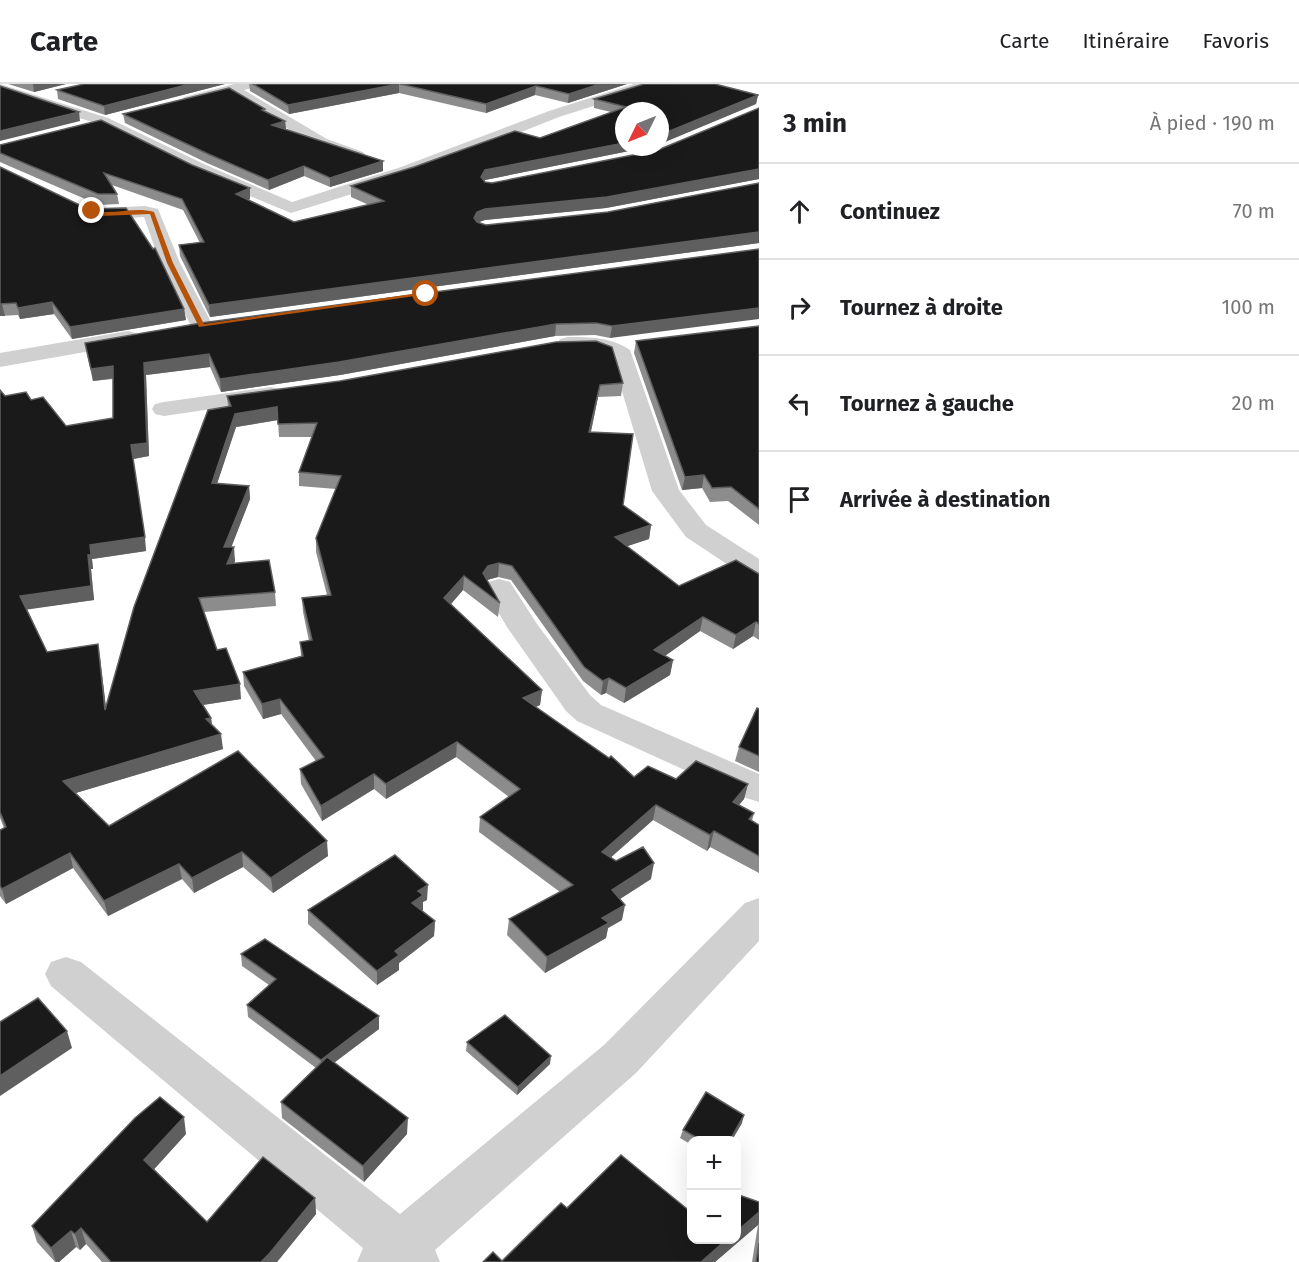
<!DOCTYPE html>
<html lang="fr">
<head>
<meta charset="utf-8">
<style>
	:root { --surface:#fff; --page:#f6f6f6; --text:#202124; --muted:#757577; --line:#e0e0e0 }
	body { margin:0; font-family:"Fira Sans",sans-serif; background:var(--page); color:var(--text) }
	.controls { position:absolute; right:18px; bottom:18px; display:grid; overflow:hidden; border-radius:12px; box-shadow:0 6px 24px #0002 }
	.controls button { width:54px; height:54px; display:grid; place-items:center; padding:0; border:0; border-bottom:2px solid var(--line); background:var(--surface); color:var(--text); font:30px sans-serif }
	.compass { position:absolute; left:615px; top:18px; width:54px; height:54px; border-radius:50%; background:var(--surface); box-shadow:0 6px 24px #0002; rotate:227deg }
	.stop { position:absolute; width:18px; height:18px; margin:-14px; border:4px solid #b45309; border-radius:50%; background:#fff }
	.stop.end { background:#b45309; border-color:#fff; box-shadow:0 2px 6px #0008 }
	.list { margin:0; padding:0; list-style:none }
	h2 { display:flex; justify-content:space-between; align-items:center; height:78px; margin:0; padding:0 24px; font-size:26px }
	h2 small { font-size:20px; font-weight:400; color:var(--muted) }
	.list li { display:grid; grid-template-columns:39px 1fr auto; gap:18px; align-items:center; box-sizing:border-box; height:96px; padding:0 24px; border-top:2px solid var(--line) }
	.list b { display:block; font-size:22px; white-space:nowrap }
	.list em { font-size:20px; font-style:normal; color:var(--muted) }
	.icon { flex:none; width:33px; height:33px; fill:none; stroke:currentColor; stroke-width:2; stroke-linecap:round; stroke-linejoin:round }
	.map { position:relative; flex:none; width:759px; height:1178px; overflow:hidden }
	header { display:flex; align-items:center; gap:36px; box-sizing:border-box; height:84px; padding:0 30px; background:var(--surface); border-bottom:2px solid var(--line) }
	header strong { font-size:28px }
	nav { display:flex; gap:33px; margin-inline-start:auto; font-size:21px }
	main { display:flex }
	aside { flex:1; background:var(--surface) }
	.map>svg:first-child { display:block }
	.lines { fill:none; stroke-linecap:round; stroke-linejoin:round }
	.street { fill:#d0d0d0; fill-rule:evenodd }
	.wall { fill:#8c8c8c }
	.shaded-wall { fill:#5f5f5f }
	.building { fill:#1a1a1a; stroke:#5f5f5f; stroke-width:1.5 }
	.route { fill:#b45309 }
</style>
</head>
<body>
<header>
<strong>Carte</strong>
<nav><a>Carte</a><a>Itinéraire</a><a>Favoris</a></nav>
</header>
<main>
<div class="map">
<svg width="759" height="1178" viewBox="0 0 759 1178">
	<rect width="100%" height="100%" fill="#fff"/>
	<g class="lines">
		<g class="street">
			<polygon points="0,0 108,34 206,81 292,118 401,83 549,27 634,0 655,0 653,3 559,33 413,91 291,129 194,89 98,40 0,8"/>
			<polygon points="234,0 258,0 256,3 244,6 327,55 363,68 365,71 357,76 315,61 230,10 189,20 182,16 184,13"/>
			<path d="M86 119 103 124 145 122 158 125 180 179 213 242 210 247 202 249 194 247 191 242 160 179 144 133C125 134 91 142 77 124L80 120Z"/>
			<polygon points="128,247 136,249 139,254 136,259 0,283 0,269"/>
			<path d="M568 253C590 253 611 253 630 266L679 406 706 441 759 475V497L748 494 686 453 652 407 612 274 599 268 560 265 557 260 560 255Z"/>
			<polygon points="271,303 280,305 283,310 280,315 164,332 155,330 152,325 155,320 164,318"/>
			<polygon points="499,495 510,498 537,540 590,611 601,621 759,690 759,718 746,714 577,637 566,627 507,543 484,504 488,498"/>
			<polygon points="759,814 759,857 636,989 435,1166 440,1178 357,1178 363,1164 51,902 45,890 51,878 66,873 81,878 400,1130 604,961 745,819"/>
		</g>
	</g>
	<g class="wall">
		<polygon points="8,0 66,0 34,8"/>
		<polygon points="225,0 105,31 58,15 57,6"/>
		<polygon points="249,0 627,0 568,19 535,11 486,29 399,9 289,30 250,7"/>
		<polygon points="758,11 756,20 660,60 660,27 624,63 649,63 485,96 484,97 485,98 492,99 658,66 759,24 759,95 606,124 485,136 477,139 486,141 608,128 759,99 759,159 210,233 180,172 179,161 200,159 183,126 112,101 117,110 119,120 99,121 0,78 0,61 250,115 248,116 294,138 369,121 351,113 351,102 540,54 611,28 594,24 594,15"/>
		<polygon points="265,27 285,37 286,45 383,77 383,87 330,103 304,92 269,106 207,79 125,39 123,30"/>
		<polygon points="0,83 184,225 186,236 72,255 54,230 20,235 18,231 0,232"/>
		<polygon points="759,165 610,254 595,251 555,252 340,291 221,308 210,283 146,291 149,372 133,375 146,467 92,475 93,485 91,485 94,516 27,525 47,568 100,574 106,623 228,323 227,312 623,299 621,312 598,313 591,348 623,421 651,441 649,455 627,462 679,502 759,490 759,556 753,552 733,565 700,547 665,572 673,576 670,591 624,619 606,609 601,611 583,597 511,496 498,493 487,496 500,519 498,533 463,506 451,520 542,606 540,621 536,623 634,693 748,700 744,715 739,721 754,729 752,737 759,741 759,789 710,763 707,767 653,736 611,773 616,777 651,795 620,815 622,836 608,844 606,854 545,889 507,851 509,835 560,808 479,748 480,733 509,713 456,673 386,715 374,705 322,737 301,700 300,685 316,677 281,630 263,635 244,602 243,588 301,572 300,558 309,557 303,528 302,514 327,511 316,468 316,454 336,405 299,402 299,388 312,353 279,353 278,336 236,343 217,399 249,402 250,415 231,463 235,477 234,479 275,508 276,522 204,528 217,566 241,615 203,621 211,634 212,641 223,665 75,709 109,742 328,772 273,809 243,783 194,809 182,795 108,832 73,784 6,820 0,812 0,746 4,744 0,734 0,306 5,312 31,316 66,342 113,334 113,295 93,297 87,271 85,259"/>
		<polygon points="759,242 759,441 728,417 710,418 702,404 682,406 634,269 636,257"/>
		<polygon points="759,625 759,688 735,677 739,663"/>
		<polygon points="427,816 423,818 423,826 422,827 435,837 434,852 399,879 399,886 377,901 308,840 308,826"/>
		<polygon points="241,870 379,932 379,945 334,978 407,1050 364,1098 282,1034 281,1018 316,984 248,933 247,921 269,901 242,882"/>
		<polygon points="467,958 550,980 517,1011 466,967"/>
		<polygon points="742,1039 732,1056 692,1056 692,1061 680,1054 683,1046"/>
		<polygon points="186,1050 154,1085 207,1138 315,1114 316,1130 277,1178 102,1178 86,1160 80,1166 76,1163 59,1178 55,1178 37,1158 32,1142"/>
		<polygon points="759,1118 759,1178 752,1178 758,1141 715,1178 502,1177 567,1124 692,1155 736,1155"/>
	</g>
	<g class="shaded-wall">
		<polygon points="33,0 66,0 34,8"/>
		<polygon points="190,0 225,0 105,31 104,22"/>
		<polygon points="399,0 399,9 289,30 288,21"/>
		<polygon points="600,0 627,0 568,19 569,10"/>
		<polygon points="536,2 535,11 486,29 486,20"/>
		<polygon points="758,11 756,20 660,60 660,51"/>
		<polygon points="79,28 80,37 0,57 0,47"/>
		<polygon points="285,37 286,46 272,41"/>
		<polygon points="624,59 624,63 649,63 485,96 480,103 481,93 485,86"/>
		<polygon points="383,77 383,87 330,103 330,94"/>
		<polygon points="304,82 304,92 269,106 268,96"/>
		<polygon points="759,85 759,95 606,124 485,136 476,139 474,134 477,128 485,125"/>
		<polygon points="250,104 250,115 237,121 236,110"/>
		<polygon points="759,148 759,159 210,233 209,221"/>
		<polygon points="52,218 54,230 20,235 18,224"/>
		<polygon points="0,220 2,220 5,232 0,232"/>
		<polygon points="759,224 759,235 610,254 612,242"/>
		<polygon points="184,225 186,236 72,255 70,243"/>
		<polygon points="556,240 555,252 340,291 221,308 220,295"/>
		<polygon points="209,270 210,283 146,291 149,372 133,375 131,361 144,279"/>
		<polygon points="113,282 115,294 93,297 91,285"/>
		<polygon points="600,301 598,313 588,361 589,348"/>
		<polygon points="277,323 278,336 236,343 213,412 212,399 235,330"/>
		<polygon points="704,391 702,404 682,406 685,393"/>
		<polygon points="249,402 250,415 226,477 224,463"/>
		<polygon points="651,441 649,455 613,467 615,453"/>
		<polygon points="145,453 146,467 92,475 93,485 91,485 94,516 24,526 20,512 88,471 90,461"/>
		<polygon points="234,463 235,477 229,494 227,480"/>
		<polygon points="499,479 498,493 487,496 483,489 488,482"/>
		<polygon points="464,492 463,506 444,528 444,514"/>
		<polygon points="703,533 700,547 652,581 654,566"/>
		<polygon points="756,538 753,552 733,565 736,551"/>
		<polygon points="98,560 100,574 108,641 105,626"/>
		<polygon points="673,576 670,591 624,619 626,604"/>
		<polygon points="609,594 606,609 601,611 603,597"/>
		<polygon points="240,600 241,615 196,622 194,607"/>
		<polygon points="542,606 540,621 521,629 523,614"/>
		<polygon points="280,615 281,630 263,635 262,620"/>
		<polygon points="211,634 213,649 206,635"/>
		<polygon points="221,650 223,665 66,712 63,697"/>
		<polygon points="457,658 456,673 386,715 386,700"/>
		<polygon points="374,690 374,705 322,737 321,722"/>
		<polygon points="748,700 744,715 729,733 733,718"/>
		<polygon points="656,721 653,736 600,783 602,768"/>
		<polygon points="714,747 710,763 707,767 710,751"/>
		<polygon points="327,757 328,772 273,809 271,794"/>
		<polygon points="242,768 243,783 194,809 192,794"/>
		<polygon points="70,769 73,784 6,820 2,805"/>
		<polygon points="654,779 651,795 609,822 612,806"/>
		<polygon points="179,780 182,795 108,832 104,817"/>
		<polygon points="428,801 427,816 423,818 423,826 412,833 412,819 418,807"/>
		<polygon points="625,821 622,836 608,844 606,854 545,889 547,873 602,834"/>
		<polygon points="435,837 434,852 399,879 399,886 377,901 377,887 395,867"/>
		<polygon points="379,932 379,945 322,988 321,976"/>
		<polygon points="67,947 72,964 0,1012 0,992"/>
		<polygon points="551,972 550,980 517,1011 518,1003"/>
		<polygon points="744,1031 742,1039 732,1056 730,1056"/>
		<polygon points="184,1033 186,1050 148,1092 144,1076"/>
		<polygon points="408,1034 407,1050 364,1098 363,1082"/>
		<polygon points="315,1114 316,1130 277,1178 261,1178"/>
		<polygon points="759,1128 759,1138 758,1141 715,1178 701,1178 727,1155 736,1155 736,1148"/>
		<polygon points="81,1144 86,1160 80,1166 75,1150"/>
		<polygon points="71,1147 76,1163 59,1178 56,1178 51,1164"/>
	</g>
	<g class="building">
		<polygon points="84,0 190,0 104,22 57,6"/>
		<polygon points="253,0 399,0 288,21"/>
		<polygon points="400,0 600,0 569,10 536,2 486,20"/>
		<polygon points="644,0 715,0 758,11 660,51 660,27 624,27 624,59 485,86 481,93 485,98 492,99 658,66 759,24 759,85 607,113 485,125 477,128 474,134 477,138 486,141 608,128 759,99 759,148 209,221 179,161 204,158 182,115 104,89 117,110 98,110 0,69 0,61 101,36 192,81 250,104 236,110 294,138 384,117 351,102 414,83 515,47 540,54 626,23 594,15"/>
		<polygon points="0,2 79,28 0,47"/>
		<polygon points="229,4 265,25 262,26 285,37 272,41 383,77 330,94 304,82 268,96 206,69 123,30"/>
		<polygon points="0,83 88,125 126,124 153,165 155,164 184,225 70,243 52,218 18,224 16,219 0,220"/>
		<polygon points="759,165 759,224 612,242 596,239 556,240 339,278 220,295 209,270 144,279 147,359 131,361 145,453 90,461 91,471 88,471 91,502 20,512 47,568 98,560 105,626 134,523 208,326 231,322 227,312 340,297 556,258 596,257 612,263 623,299 600,301 589,348 633,350 623,421 651,441 615,453 679,502 736,476 759,490 759,540 756,538 736,551 703,533 654,566 673,576 626,604 609,594 603,597 584,583 512,482 499,479 488,482 483,489 500,519 464,492 444,514 542,606 523,614 609,674 611,672 634,693 648,682 676,695 696,677 748,700 733,718 754,729 749,735 759,741 759,772 714,747 710,751 656,721 602,768 616,777 643,763 654,779 612,806 625,821 602,834 609,839 547,873 509,835 573,801 480,733 520,705 457,658 386,700 374,690 321,722 300,685 324,673 280,615 262,620 243,588 303,572 300,558 312,556 302,514 331,511 316,454 341,392 299,388 317,339 278,340 277,323 235,330 212,399 249,402 224,463 234,463 227,480 269,476 275,508 199,514 217,566 226,564 240,600 194,607 211,634 206,635 221,650 63,697 109,742 238,667 327,757 271,794 242,768 192,794 179,780 104,817 70,769 2,805 0,802 0,746 6,743 0,728 0,306 5,312 26,308 31,316 43,313 66,342 113,334 113,282 91,285 85,259 201,239"/>
		<polygon points="759,242 759,425 731,403 712,404 704,391 685,393 636,257"/>
		<polygon points="757,624 759,625 759,672 739,663"/>
		<polygon points="395,771 428,801 418,807 423,811 412,819 435,837 395,867 399,871 377,887 308,826"/>
		<polygon points="265,855 379,932 321,976 247,921 276,895 241,870"/>
		<polygon points="38,914 67,947 0,992 0,938"/>
		<polygon points="505,931 551,972 518,1003 467,958"/>
		<polygon points="327,973 408,1034 363,1082 281,1018"/>
		<polygon points="706,1008 744,1031 730,1056 701,1056 683,1046"/>
		<polygon points="160,1013 184,1033 144,1076 207,1138 263,1073 315,1114 269,1170 261,1178 111,1178 81,1144 75,1150 71,1147 51,1164 32,1142 135,1034"/>
		<polygon points="621,1071 692,1129 692,1155 727,1155 701,1178 483,1178 493,1168 502,1177 561,1119 567,1124"/>
		<polygon points="736,1110 759,1118 759,1128 736,1148"/>
		<polygon points="759,1159 759,1178 756,1178"/>
	</g>
	<path class="route" d="M92 126C113 132 134 122 154 128L173 179 204 240 426 208 429 210 199 243 167 179 150 130 101 132 90 128Z"/>
</svg>
<div class="controls">
<button>+</button>
<button>−</button>
</div>
<svg class="compass" viewBox="-18 -18 36 36"><path d="M0-13l5 13h-10z" fill="#e53935"/><path d="M0 13l5-13h-10z" fill="#757577"/></svg>
<div class="stop" style="left:426px;top:210px"></div>
<div class="stop end" style="left:92px;top:127px"></div>
</div>
<aside>
<h2>3 min<small>À pied · 190 m</small></h2>
<ul class="list">
<li><svg class="icon" aria-label="ahead" viewBox="0 0 24 24"><path d="M12 20V5M6 11l6-6 6 6"/></svg><div><b>Continuez</b></div><em>70 m</em></li>
<li><svg class="icon" aria-label="right" viewBox="0 0 24 24"><path d="M7 20v-9h11M14 6l5 5-5 5"/></svg><div><b>Tournez à droite</b></div><em>100 m</em></li>
<li><svg class="icon" aria-label="left" viewBox="0 0 24 24"><path d="M17 20v-9H6M10 6l-5 5 5 5"/></svg><div><b>Tournez à gauche</b></div><em>20 m</em></li>
<li><svg class="icon" aria-label="arrive" viewBox="0 0 24 24"><path d="M6 21V4h12l-3 4 3 4H6"/></svg><div><b>Arrivée à destination</b></div></li>
</ul>
</aside>
</main>
</body>
</html>
